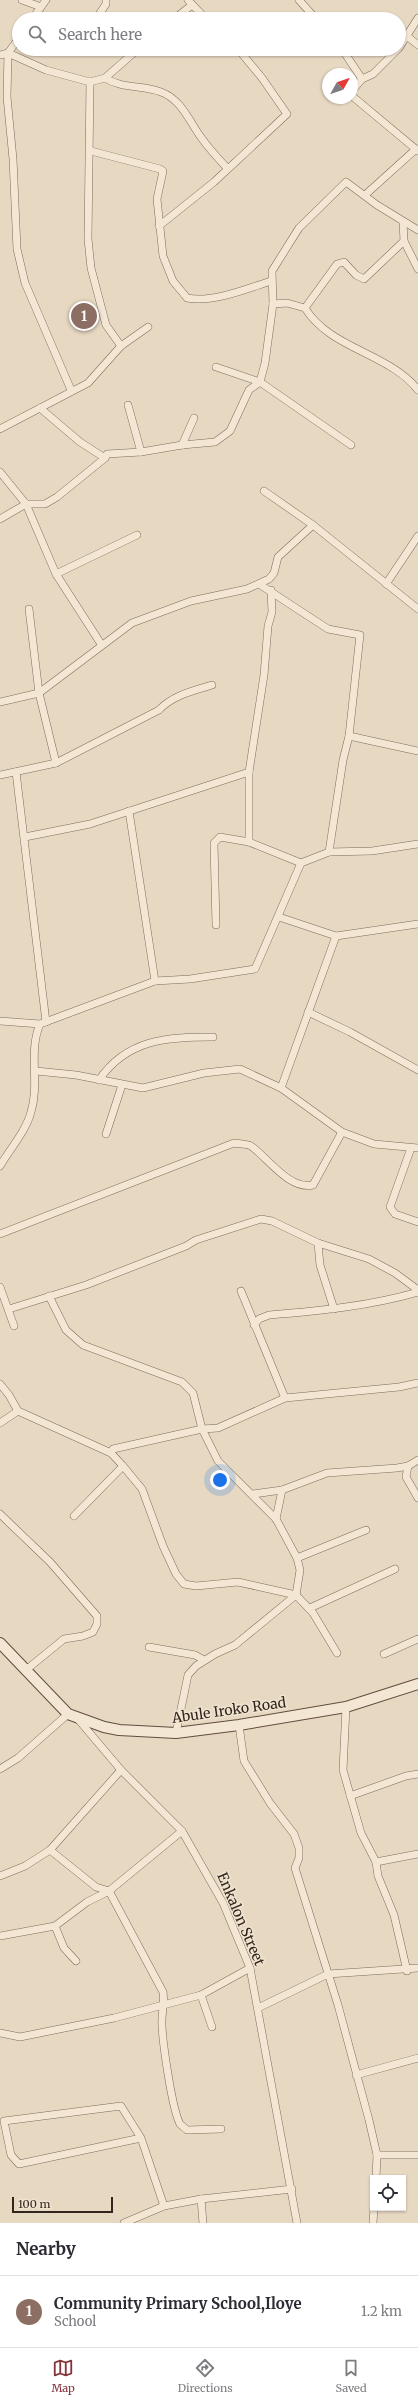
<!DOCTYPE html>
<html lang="en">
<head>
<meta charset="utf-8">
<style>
	:root { --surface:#fff; --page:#f7f7f7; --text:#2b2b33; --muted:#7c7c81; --line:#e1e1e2; --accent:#86333c }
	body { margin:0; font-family:Merriweather,serif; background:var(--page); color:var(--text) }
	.controls { position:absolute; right:12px; bottom:12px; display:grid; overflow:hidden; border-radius:0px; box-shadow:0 1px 3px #0004 }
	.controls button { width:36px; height:36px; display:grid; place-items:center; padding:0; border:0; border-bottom:1px solid var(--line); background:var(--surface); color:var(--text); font:20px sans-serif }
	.compass { position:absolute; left:322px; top:68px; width:36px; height:36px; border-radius:50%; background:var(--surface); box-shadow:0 1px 3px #0004; rotate:50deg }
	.scale { position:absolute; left:12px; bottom:10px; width:101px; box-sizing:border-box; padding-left:4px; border:2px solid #31251e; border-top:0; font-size:11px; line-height:14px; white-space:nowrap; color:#31251e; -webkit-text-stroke:3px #f0e4d0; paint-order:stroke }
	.you { position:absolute; left:220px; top:1480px; width:14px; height:14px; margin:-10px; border:3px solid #fff; border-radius:50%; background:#1a73e8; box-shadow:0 0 0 6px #1a73e833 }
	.badge { display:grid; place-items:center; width:26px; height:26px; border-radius:50%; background:var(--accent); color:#fff; font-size:13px; font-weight:700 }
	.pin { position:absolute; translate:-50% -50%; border:2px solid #fff; box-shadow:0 1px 4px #0006 }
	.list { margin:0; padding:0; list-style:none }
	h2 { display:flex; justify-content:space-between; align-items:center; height:52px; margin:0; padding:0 16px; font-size:17px }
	h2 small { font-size:13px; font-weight:400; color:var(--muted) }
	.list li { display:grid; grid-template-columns:26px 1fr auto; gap:12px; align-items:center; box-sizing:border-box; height:72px; padding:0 16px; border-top:1px solid var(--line) }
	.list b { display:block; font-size:15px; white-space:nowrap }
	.list p { margin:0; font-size:13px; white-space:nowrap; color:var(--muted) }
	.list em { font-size:13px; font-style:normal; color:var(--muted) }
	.icon { flex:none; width:22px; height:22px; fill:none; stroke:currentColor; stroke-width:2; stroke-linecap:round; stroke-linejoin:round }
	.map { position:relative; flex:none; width:418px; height:2223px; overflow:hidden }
	.search { position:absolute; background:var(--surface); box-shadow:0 1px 3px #0004; left:12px; right:12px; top:12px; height:44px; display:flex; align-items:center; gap:10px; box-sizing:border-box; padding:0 14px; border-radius:22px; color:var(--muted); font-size:15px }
	.sheet { height:124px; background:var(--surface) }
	nav { display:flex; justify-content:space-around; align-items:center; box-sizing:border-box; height:56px; border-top:1px solid var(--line); background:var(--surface); font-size:11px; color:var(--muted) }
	nav a { display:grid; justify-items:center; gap:2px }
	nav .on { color:var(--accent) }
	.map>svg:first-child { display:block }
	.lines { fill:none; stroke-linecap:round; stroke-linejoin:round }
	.street-casing { stroke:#7f6b5b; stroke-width:8 }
	.secondary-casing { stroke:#614c3f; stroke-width:12 }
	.street { stroke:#f3e7d4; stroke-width:7 }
	.secondary { stroke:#f3e7d4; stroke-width:10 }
	.labels { text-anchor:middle; stroke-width:3; stroke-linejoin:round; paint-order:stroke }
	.street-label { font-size:14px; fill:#31251e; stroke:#f0e4d0 }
</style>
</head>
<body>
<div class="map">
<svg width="418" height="2223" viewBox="0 0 418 2223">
	<rect width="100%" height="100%" fill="#e7d8c2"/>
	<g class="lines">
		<defs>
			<g id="street">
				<polyline points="22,0 41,7"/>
				<polyline points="188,0 206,19"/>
				<polyline points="299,0 316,19"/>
				<polyline points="32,19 46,0"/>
				<polyline points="96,19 106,4 106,0"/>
				<polyline points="174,19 192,5"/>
				<polyline points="408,37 418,45"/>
				<polyline points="19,38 8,53 7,97 13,159 17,249 25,283 71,390"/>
				<polyline points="399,48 418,18"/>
				<polyline points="342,49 362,79"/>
				<polyline points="0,55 8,53 46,70 90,82 105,78 138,49"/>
				<path d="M105 78C122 89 143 85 161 92 183 100 190 124 203 140 210 150 219 159 227 168"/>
				<polyline points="90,82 88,239 91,268 106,325 121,346"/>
				<polyline points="352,91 362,79 373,74 398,49"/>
				<polyline points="352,96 418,151"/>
				<path d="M91 151 160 169 163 171 157 199 163 256 173 281 187 298C213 303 246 289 271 281"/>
				<polyline points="365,195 416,149"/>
				<polyline points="159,226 214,182 287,114 262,78 238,49"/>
				<polyline points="404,241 418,269"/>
				<path d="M273 304 287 303 305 308C330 349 389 353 418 390"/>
				<polyline points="305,308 337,264 344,262 356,275 364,279 404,241 403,222"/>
				<polyline points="216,367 260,382 351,445"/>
				<polyline points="128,405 141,452"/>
				<polyline points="40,408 80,442 105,458 107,454 141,452 182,445 215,442 230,431 249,390 260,382 265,363 273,304 272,271 299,228 346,182 377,205 418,230"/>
				<polyline points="0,429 88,383 121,346 148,327"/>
				<polyline points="182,445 194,418"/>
				<polyline points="0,472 26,504 56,574 101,644"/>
				<polyline points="264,491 313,525 418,609"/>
				<polyline points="0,519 26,504 45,504 57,497 105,458"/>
				<polyline points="56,574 137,535"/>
				<polyline points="259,584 328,629 360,635 349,736 343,760 329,852"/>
				<polyline points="386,584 418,536"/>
				<polyline points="271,590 272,612 268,626 264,675 249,772 249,842 301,863"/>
				<polyline points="29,609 39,693 56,763"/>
				<polyline points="0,702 39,693 132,623 191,601 247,589 269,579 274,573 278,557 313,525"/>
				<polyline points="349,736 418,751"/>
				<polyline points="16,772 46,1022"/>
				<path d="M0 775 56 763 159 710C173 695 193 691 212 685"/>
				<polyline points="129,811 155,981"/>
				<polyline points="25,837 90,824 249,772"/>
				<polyline points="279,917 336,936 418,924"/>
				<polyline points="216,925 214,843 220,837 249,842"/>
				<polyline points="308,1012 350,1032 418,1070"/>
				<polyline points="0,1021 40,1024"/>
				<polyline points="36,1071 76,1075 143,1088 204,1073 240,1069 281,1088 342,1132 374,1144 418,1148"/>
				<path d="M99 1080C127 1039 167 1037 213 1037"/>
				<polyline points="281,1088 336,936"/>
				<polyline points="106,1134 122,1085"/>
				<polyline points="411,1148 390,1207 395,1214 418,1222"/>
				<path d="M0 1166C10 1149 26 1131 31 1112 40 1083 28 1052 40 1024L155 981 190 979 255 969 301 863 329 852 372 851 418 844"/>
				<path d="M0 1234 234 1143C239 1144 248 1144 251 1146 269 1159 289 1190 313 1185L342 1132"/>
				<polyline points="318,1243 320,1265 334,1309"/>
				<polyline points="0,1287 14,1326"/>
				<polyline points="241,1291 285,1398"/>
				<polyline points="49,1296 66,1330 83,1345 182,1382 193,1393 202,1429 218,1461 276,1519 297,1558 300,1570 296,1595 235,1645 215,1654 196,1666 188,1675 176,1733"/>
				<polyline points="9,1309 86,1285 186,1246 196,1240 261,1219 272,1221 318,1243 369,1259 395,1273 418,1290"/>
				<path d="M254 1325 259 1319 269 1315C319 1311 369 1306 418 1292"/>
				<polyline points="0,1384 9,1395 18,1411 111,1453 123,1466 142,1489 163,1546 176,1574 184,1584 196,1586 238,1582 296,1595 313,1613 337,1653"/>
				<polyline points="0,1423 18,1411"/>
				<polyline points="111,1453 113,1449 202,1429 218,1428 285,1398 399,1387 418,1383"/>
				<polyline points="408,1466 406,1477 418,1498"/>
				<polyline points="253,1494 282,1490 327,1473 397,1468 408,1466 418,1460"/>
				<polyline points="0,1514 50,1562 97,1616 97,1624 93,1632 83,1636 64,1639 26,1670"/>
				<polyline points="74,1516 123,1466"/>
				<polyline points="276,1519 282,1490"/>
				<polyline points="297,1558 366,1530"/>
				<polyline points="310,1608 395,1569"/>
				<polyline points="149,1647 195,1655 204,1660"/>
				<polyline points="384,1654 418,1639"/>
				<polyline points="346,1707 343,1770 361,1833 376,1862 378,1876 394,1915 407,1971"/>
				<polyline points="77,1718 121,1770 182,1831 223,1903 250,1968 297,2223"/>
				<polyline points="239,1725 244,1761 270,1803 294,1834 299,1848 299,1858 295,1868 338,2005 369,2120 377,2155 376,2178"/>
				<polyline points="0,1769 18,1758 68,1714"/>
				<polyline points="350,1796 406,1776 418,1774"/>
				<path d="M50 1850 96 1887 109 1891 163 1992C165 2004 161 2014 162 2026 163 2045 172 2109 180 2124 182 2126 185 2128 187 2130L221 2129"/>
				<polyline points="376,1862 418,1854"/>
				<polyline points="0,1876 25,1866 50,1850 121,1770"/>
				<polyline points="55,1926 64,1948 76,1961"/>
				<polyline points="0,1936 55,1926 87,1902 109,1891 182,1831"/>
				<polyline points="201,1995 212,2027"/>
				<polyline points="258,2008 328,1974 418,1968"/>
				<polyline points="0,2033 20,2037 114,2018 201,1995 250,1968"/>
				<polyline points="356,2075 418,2058"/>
				<polyline points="141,2138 19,2164 11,2155 4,2121 121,2106 141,2138 164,2206"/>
				<polyline points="377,2155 418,2155"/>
				<polyline points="201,2199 203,2223"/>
				<polyline points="124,2223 164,2206 201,2199 292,2189"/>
				<polyline points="373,2223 374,2208"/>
			</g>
			<polyline id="secondary" points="0,1643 68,1714 104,1727 119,1730 176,1733 239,1725 346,1707 418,1684"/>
		</defs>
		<use href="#street" class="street-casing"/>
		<use href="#secondary" class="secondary-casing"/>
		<use href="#street" class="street"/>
		<use href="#secondary" class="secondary"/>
	</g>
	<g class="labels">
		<g class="street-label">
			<text transform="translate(229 1710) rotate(-8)" y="5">Abule Iroko Road</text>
			<text transform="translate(241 1919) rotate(67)" y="5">Enkalon Street</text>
		</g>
	</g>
</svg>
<div class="controls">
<button><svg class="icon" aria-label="locate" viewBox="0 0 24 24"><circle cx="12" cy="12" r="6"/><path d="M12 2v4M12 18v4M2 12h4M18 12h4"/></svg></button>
</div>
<svg class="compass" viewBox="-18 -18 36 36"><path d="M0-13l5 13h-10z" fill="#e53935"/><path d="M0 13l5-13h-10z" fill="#7c7c81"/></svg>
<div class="scale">100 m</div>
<div class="you"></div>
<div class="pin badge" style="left:84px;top:316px;background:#8d6e63">1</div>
<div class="search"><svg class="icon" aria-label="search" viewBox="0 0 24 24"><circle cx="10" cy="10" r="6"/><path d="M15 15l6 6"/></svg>Search here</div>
</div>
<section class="sheet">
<h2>Nearby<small></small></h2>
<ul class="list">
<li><span class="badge" style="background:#8d6e63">1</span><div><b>Community Primary School,Iloye</b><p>School</p></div><em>1.2 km</em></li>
</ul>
</section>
<nav>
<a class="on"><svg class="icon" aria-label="map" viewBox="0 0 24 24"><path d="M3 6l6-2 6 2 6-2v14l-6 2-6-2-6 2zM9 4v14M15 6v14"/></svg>Map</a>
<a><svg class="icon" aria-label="directions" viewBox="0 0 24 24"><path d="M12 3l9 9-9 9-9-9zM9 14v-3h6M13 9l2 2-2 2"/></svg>Directions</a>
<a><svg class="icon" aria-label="saved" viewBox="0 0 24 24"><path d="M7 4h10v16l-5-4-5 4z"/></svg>Saved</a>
</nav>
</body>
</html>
